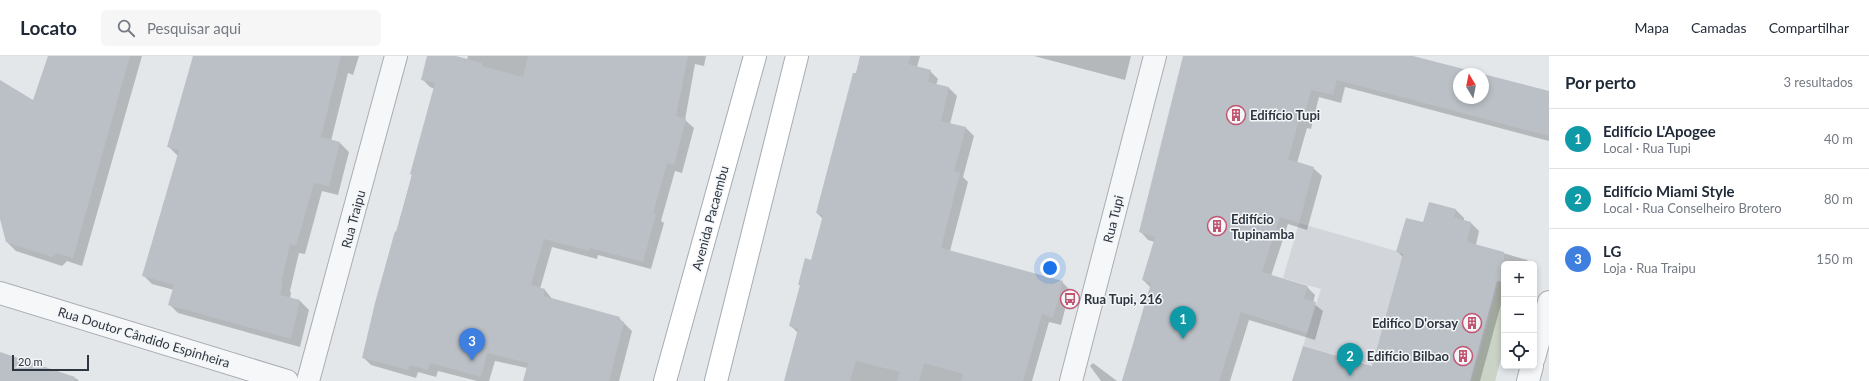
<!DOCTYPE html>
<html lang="pt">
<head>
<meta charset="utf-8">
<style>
	:root { --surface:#fff; --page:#f6f6f7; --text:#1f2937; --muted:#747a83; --line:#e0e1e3; --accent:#0f766e }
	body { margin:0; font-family:Lato,sans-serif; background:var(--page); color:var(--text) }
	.controls { position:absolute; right:12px; bottom:12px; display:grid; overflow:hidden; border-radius:6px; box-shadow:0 2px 6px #0003 }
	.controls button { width:36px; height:36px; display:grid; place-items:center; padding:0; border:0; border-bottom:1px solid var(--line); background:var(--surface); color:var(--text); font:20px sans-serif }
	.compass { position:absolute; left:1453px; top:12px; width:36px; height:36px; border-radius:50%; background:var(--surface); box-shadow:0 2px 6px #0003; rotate:350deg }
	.scale { position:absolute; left:12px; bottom:10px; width:77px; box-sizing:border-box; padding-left:4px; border:2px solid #2d3640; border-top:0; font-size:11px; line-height:14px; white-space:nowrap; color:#2d3640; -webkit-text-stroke:3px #f3f5f7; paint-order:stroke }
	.you { position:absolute; left:1050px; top:212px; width:14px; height:14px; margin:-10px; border:3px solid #fff; border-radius:50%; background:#1a73e8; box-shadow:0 0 0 6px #1a73e833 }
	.badge { display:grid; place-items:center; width:26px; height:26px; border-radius:50%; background:var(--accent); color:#fff; font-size:13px; font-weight:700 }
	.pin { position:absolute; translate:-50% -33px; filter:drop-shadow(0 1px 2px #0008) }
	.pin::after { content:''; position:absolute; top:21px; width:14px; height:12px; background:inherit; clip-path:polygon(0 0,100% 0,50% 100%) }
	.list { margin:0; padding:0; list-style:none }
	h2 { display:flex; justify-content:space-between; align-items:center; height:52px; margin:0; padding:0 16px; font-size:17px }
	h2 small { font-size:13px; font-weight:400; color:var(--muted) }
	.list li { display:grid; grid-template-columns:26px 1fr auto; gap:12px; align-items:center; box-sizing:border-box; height:60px; padding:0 16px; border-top:1px solid var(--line) }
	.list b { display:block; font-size:15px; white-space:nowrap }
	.list p { margin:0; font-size:13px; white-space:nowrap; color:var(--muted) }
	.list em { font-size:13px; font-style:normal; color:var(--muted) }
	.icon { flex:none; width:22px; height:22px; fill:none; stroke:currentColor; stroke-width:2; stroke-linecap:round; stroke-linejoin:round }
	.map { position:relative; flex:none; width:1549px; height:325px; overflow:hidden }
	header { display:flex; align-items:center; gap:24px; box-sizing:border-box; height:56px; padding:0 20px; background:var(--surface); border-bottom:1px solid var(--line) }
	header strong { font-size:19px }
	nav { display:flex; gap:22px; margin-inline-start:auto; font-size:14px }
	.search { width:280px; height:36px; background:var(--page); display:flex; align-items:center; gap:10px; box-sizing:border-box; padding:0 14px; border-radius:6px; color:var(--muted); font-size:15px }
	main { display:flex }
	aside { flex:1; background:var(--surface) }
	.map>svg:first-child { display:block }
	.built { fill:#d2d6db }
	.green { fill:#cad3c5 }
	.shadow { fill:#0003 }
	.building { fill:#bbc0c6 }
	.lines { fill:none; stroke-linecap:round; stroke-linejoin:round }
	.minor-casing { stroke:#a9aeb4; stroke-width:24 }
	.major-casing { stroke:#a4acb4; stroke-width:24 }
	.minor { stroke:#f6f7f8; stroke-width:22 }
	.major { stroke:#fff; stroke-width:22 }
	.labels { text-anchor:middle; stroke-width:3; stroke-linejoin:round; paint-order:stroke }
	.poi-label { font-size:13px; font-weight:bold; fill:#2d3640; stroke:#f3f5f7; text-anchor:start }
	.street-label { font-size:13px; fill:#2d3640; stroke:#f3f5f7 }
</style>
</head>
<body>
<header>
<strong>Locato</strong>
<div class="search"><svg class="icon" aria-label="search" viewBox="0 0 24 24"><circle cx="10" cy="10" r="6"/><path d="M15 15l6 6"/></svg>Pesquisar aqui</div>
<nav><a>Mapa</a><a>Camadas</a><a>Compartilhar</a></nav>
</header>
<main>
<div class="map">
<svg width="1549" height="325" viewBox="0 0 1549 325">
	<rect width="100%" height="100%" fill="#e3e7ea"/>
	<polygon class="built" points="1299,167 1504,226 1504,291 1495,325 1430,325 1303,290 1321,233 1283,222"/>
	<polygon class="green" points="1499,225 1504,226 1504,291 1495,325 1472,325"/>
	<g class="shadow">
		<polygon points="49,0 142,0 82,210 67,205 62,210 16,195 7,186 0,159 0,34 34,46"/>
		<polygon points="195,0 359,0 353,19 348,17 331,85 340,87 349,96 338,139 322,135 305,198 299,197 290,235 291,237 290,243 300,245 309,254 300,291 178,257 169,248 174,234 152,228 143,219 178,100 168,90"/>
		<polygon points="428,0 452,0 467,4 468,0 706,0 704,10 695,8 685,64 694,72 682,117 675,115 661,165 664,167 651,213 598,199 597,203 552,191 540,233 545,234 553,244 619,262 632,275 619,325 524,325 527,312 495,305 489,325 477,325 438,315 436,321 418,316 416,322 371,309 363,301 435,33 430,31 422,23"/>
		<polygon points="861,0 920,0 917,11 930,15 938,23 936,29 949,32 957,40 950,68 966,72 974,80 963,121 968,126 950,195 1062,226 1070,234 1061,269 1049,266 1032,325 785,325 798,277 791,270 801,230 799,228 812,205 823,163 817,157"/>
		<polygon points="1034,0 1131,0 1125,24"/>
		<polygon points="1184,0 1410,0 1479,18 1459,18 1459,42 1483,42 1483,19 1549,36 1549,85 1345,31 1341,47 1319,41 1311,73 1307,72 1297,107 1313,112 1322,120 1307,174 1288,168 1271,220 1307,231 1315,239 1313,247 1323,255 1315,284 1249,264 1230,325 1122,325 1151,232 1143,224 1155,186 1148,184 1140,175"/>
		<polygon points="1430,147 1456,154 1464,162 1464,165 1471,167 1479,175 1476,189 1527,204 1531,208 1504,208 1504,237 1480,325 1293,325 1373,311 1403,201 1398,196 1424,168"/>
		<polygon points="0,297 77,323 79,325 0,325"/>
		<polygon points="1093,307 1117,325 1101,325 1090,310"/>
	</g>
	<g class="building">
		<polygon points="48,0 130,0 73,202 58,197 52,201 6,186 0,163 0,24 33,44"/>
		<polygon points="193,0 341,0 321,81 340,86 329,130 314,127 296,190 290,188 281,227 283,227 280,239 300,244 291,283 168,249 174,229 142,220 179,94 167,91"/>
		<polygon points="427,0 456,0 482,7 482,10 523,21 528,0 688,0 676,60 686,63 674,109 667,107 653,158 656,158 643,206 590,192 589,195 544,183 531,229 545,233 544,240 620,261 619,264 624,266 609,325 523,325 528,307 487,297 481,321 430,307 428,314 410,309 408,314 362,302 375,247 395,175 396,176 412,119 410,118 435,27 421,24"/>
		<polygon points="860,0 910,0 908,8 931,14 928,26 949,31 941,65 966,71 954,115 960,117 941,192 1063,225 1053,262 1042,258 1023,325 961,325 963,318 924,307 919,325 897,325 900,316 856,305 850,325 784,325 798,273 789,270 800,229 798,229 805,202 811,204 823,159 816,157 853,17 856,17"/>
		<polygon points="1183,0 1413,0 1483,18 1459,18 1459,42 1483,42 1483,18 1549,35 1549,80 1337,24 1333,39 1311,34 1303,65 1299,65 1288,103 1314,111 1299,167 1280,161 1262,216 1308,230 1304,243 1316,246 1307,277 1241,256 1219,325 1122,325 1151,227 1142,224 1155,181 1139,176"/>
		<polygon points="1429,146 1456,153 1454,161 1471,166 1467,186 1504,196 1504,226 1497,225 1470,325 1292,325 1303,290 1372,310 1403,198 1396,196 1406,162 1423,166"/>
		<polygon points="0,296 75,321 74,325 0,325"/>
	</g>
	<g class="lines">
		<defs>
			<g id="minor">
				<polyline points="0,237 287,325"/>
				<polyline points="1534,302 1549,246"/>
				<polyline points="308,325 396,0"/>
				<polyline points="1071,325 1155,0"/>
				<polyline points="1528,325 1532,310"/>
			</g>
			<g id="major">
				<polyline points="665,325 755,0"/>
				<polyline points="716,325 797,0"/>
			</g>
		</defs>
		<use href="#minor" class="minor-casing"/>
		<use href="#major" class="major-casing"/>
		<use href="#minor" class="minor"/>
		<use href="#major" class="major"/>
	</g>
	<defs>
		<symbol id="building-ring" viewBox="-11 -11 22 22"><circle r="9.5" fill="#f3f5f7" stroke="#c15672" stroke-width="1.5"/><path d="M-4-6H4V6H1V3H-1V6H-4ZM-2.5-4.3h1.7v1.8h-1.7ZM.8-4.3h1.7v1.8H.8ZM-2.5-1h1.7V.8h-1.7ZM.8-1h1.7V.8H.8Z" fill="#c15672"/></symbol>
		<symbol id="bus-ring" viewBox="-11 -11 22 22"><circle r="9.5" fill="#f3f5f7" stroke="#c15672" stroke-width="1.5"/><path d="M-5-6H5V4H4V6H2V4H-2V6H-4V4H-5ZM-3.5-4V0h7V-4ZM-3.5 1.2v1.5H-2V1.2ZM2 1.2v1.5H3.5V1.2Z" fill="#c15672"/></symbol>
	</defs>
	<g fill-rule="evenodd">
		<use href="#building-ring" x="1225" y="48" width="22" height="22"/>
		<use href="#building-ring" x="1206" y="159" width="22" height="22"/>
		<use href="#bus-ring" x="1059" y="232" width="22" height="22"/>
		<use href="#building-ring" x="1461" y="256" width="22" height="22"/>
		<use href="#building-ring" x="1452" y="289" width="22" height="22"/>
	</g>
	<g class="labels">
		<g class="poi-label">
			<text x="1250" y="64">Edifício Tupi</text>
			<text x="1231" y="168">Edifício<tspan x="1231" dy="15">Tupinamba</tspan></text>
			<text x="1084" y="248">Rua Tupi, 216</text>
			<text x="1458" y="272" text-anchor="end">Edifíco D'orsay</text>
			<text x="1449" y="305" text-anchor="end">Edifício Bilbao</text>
		</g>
		<g class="street-label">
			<text transform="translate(710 162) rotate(-75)" y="5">Avenida Pacaembu</text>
			<text transform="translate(353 163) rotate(-75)" y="5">Rua Traipu</text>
			<text transform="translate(1113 163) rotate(-76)" y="5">Rua Tupi</text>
			<text transform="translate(144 281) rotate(17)" y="5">Rua Doutor Cândido Espinheira</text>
		</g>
	</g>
</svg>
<div class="controls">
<button>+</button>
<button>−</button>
<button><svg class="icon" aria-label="locate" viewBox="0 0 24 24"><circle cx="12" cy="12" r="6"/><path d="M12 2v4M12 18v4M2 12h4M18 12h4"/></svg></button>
</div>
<svg class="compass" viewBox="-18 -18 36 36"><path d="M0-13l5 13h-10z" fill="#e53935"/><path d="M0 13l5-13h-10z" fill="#747a83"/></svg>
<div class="scale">20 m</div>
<div class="you"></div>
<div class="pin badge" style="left:1183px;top:283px;background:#0f9aa8">1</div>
<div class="pin badge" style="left:1350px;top:320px;background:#0f9aa8">2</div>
<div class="pin badge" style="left:472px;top:305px;background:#3f7fe0">3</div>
</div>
<aside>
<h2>Por perto<small>3 resultados</small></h2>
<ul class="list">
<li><span class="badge" style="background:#0f9aa8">1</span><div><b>Edifício L'Apogee</b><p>Local · Rua Tupi</p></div><em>40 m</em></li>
<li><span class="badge" style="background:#0f9aa8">2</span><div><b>Edifício Miami Style</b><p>Local · Rua Conselheiro Brotero</p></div><em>80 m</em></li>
<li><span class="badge" style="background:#3f7fe0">3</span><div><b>LG</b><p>Loja · Rua Traipu</p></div><em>150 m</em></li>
</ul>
</aside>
</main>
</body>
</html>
